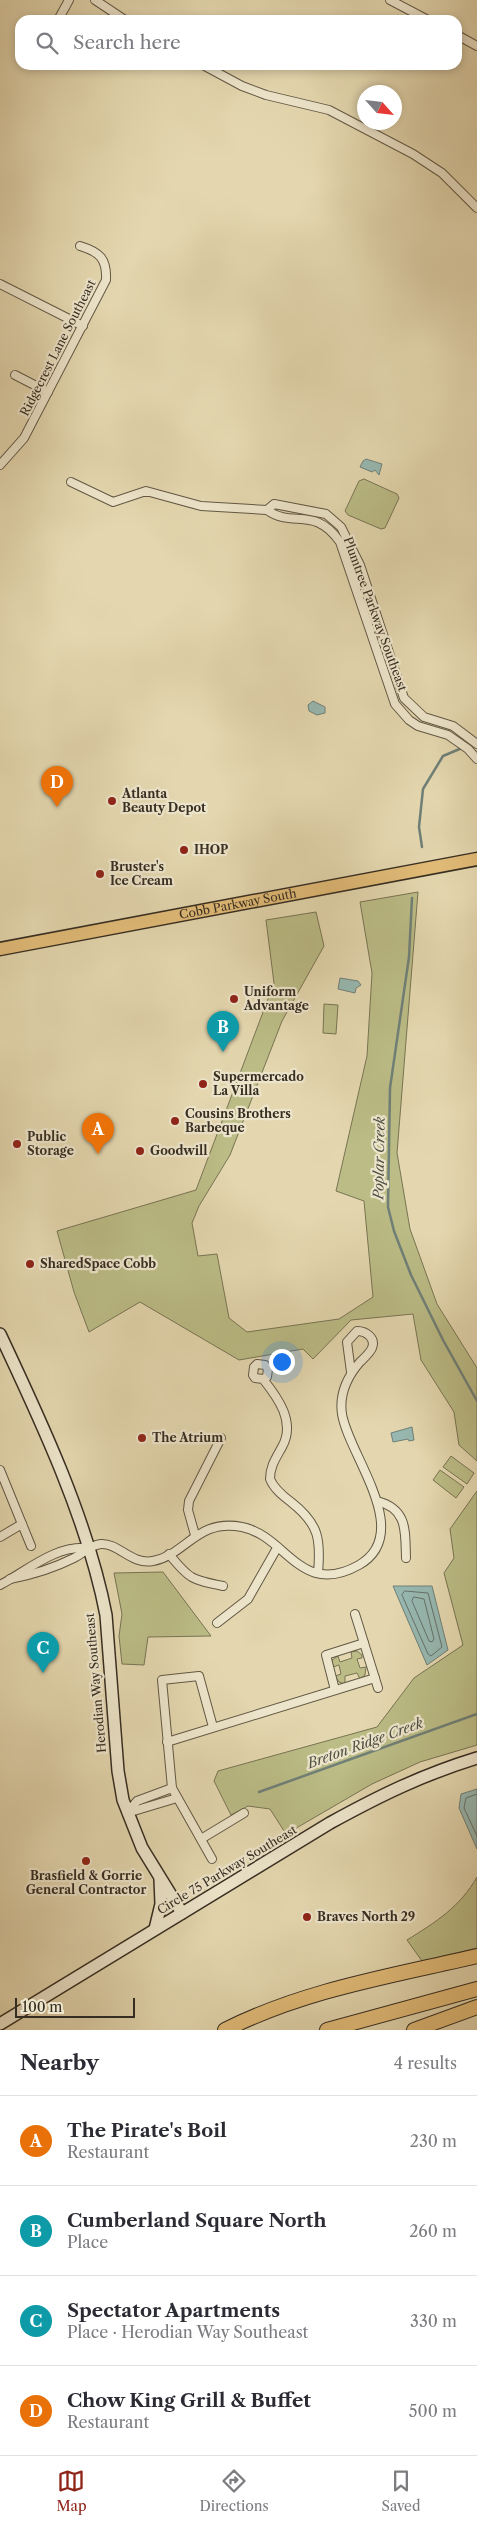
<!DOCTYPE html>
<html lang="en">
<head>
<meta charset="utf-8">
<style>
	:root { --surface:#fff; --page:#f7f7f7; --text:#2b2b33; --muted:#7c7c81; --line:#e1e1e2; --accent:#8f2418 }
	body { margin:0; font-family:"Libre Caslon Text",serif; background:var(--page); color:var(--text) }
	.compass { position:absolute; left:357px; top:85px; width:45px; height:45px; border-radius:50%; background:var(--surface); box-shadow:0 2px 8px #0003; rotate:117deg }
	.scale { position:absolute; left:15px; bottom:12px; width:120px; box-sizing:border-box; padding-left:5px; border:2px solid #362d22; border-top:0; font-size:14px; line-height:18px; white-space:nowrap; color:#362d22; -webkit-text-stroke:4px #ede5cb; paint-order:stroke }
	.you { position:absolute; left:281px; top:1361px; width:18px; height:18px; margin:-12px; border:4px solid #fff; border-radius:50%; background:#1a73e8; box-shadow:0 0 0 8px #1a73e833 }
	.badge { display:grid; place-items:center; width:32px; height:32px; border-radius:50%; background:var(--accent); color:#fff; font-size:16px; font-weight:700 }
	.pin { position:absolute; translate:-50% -41px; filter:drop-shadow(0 1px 2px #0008) }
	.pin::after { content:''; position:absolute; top:26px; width:18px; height:15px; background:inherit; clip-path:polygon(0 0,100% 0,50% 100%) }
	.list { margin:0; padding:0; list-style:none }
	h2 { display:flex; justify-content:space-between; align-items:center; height:65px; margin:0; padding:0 20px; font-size:21px }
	h2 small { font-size:16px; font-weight:400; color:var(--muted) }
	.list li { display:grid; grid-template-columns:32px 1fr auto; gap:15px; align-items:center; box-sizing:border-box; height:90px; padding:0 20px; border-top:1px solid var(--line) }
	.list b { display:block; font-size:19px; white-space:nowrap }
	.list p { margin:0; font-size:16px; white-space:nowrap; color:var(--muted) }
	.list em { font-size:16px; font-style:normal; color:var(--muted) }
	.icon { flex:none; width:28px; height:28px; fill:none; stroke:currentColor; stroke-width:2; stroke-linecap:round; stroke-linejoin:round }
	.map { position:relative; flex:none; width:477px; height:2030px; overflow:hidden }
	.search { position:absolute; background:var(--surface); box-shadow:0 2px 8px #0003; left:15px; right:15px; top:15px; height:55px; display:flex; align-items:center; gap:12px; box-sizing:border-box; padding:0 18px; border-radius:15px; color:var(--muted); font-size:19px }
	.sheet { height:425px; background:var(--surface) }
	nav { display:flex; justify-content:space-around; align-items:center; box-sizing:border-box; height:70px; border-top:1px solid var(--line); background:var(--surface); font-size:14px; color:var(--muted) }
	nav a { display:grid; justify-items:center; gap:2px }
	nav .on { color:var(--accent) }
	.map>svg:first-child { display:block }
	.green { fill:#bbbc86; stroke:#787454 }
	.water { fill:#97b8b1; stroke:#708078 }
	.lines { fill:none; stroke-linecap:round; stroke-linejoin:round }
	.shore { stroke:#66726a; stroke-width:1 }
	.stream { stroke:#708078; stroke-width:2.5 }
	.street-casing { stroke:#625845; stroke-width:10 }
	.secondary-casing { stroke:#362d22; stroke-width:14 }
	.primary-casing { stroke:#362d22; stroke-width:15 }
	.highway-casing { stroke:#362d22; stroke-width:16 }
	.street { stroke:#ede5cb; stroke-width:8 }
	.secondary { stroke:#ede5cb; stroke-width:11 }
	.primary { stroke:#e2bc78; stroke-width:12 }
	.highway { stroke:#e2bc78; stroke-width:14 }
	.poi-dot { fill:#8f2418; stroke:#ede5cb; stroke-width:2 }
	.labels { text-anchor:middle; stroke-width:4.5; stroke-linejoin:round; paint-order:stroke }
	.street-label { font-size:12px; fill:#362d22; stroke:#ede5cb }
	.poi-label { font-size:12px; font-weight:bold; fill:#362d22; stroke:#ede5cb; text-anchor:start }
	.water-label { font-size:14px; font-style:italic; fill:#4e5046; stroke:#ede5cb }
</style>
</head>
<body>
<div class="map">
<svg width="477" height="2030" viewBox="0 0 477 2030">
	<rect width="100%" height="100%" fill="#e4d7af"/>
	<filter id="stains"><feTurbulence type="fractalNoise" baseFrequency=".004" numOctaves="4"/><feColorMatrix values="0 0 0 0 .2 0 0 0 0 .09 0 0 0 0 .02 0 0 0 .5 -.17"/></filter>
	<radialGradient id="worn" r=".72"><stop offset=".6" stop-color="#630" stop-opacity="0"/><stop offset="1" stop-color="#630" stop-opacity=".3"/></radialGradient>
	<g class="green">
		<polygon points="364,479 397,494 399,498 385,528 381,529 348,515 345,511 359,481"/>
		<polygon points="418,892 397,1153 410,1229 437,1304 477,1368 477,1461 459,1445 454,1412 421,1360 413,1314 351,1320 313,1359 303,1349 239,1360 140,1302 89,1332 74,1292 57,1231 196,1190 274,983 266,920 316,912 324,946 282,1021 230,1155 199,1206 192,1223 198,1256 217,1254 229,1318 247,1332 339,1319 373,1297 364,1201 336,1191 367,1056 372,973 360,902"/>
		<polygon points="324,1004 338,1005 336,1034 323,1033"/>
		<polygon points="451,1456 474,1473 467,1484 443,1467"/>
		<polygon points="440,1470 464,1487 456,1498 433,1480"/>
		<polygon points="477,1491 477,1745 420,1762 372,1784 286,1834 270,1809 248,1806 231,1815 214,1781 218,1771 377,1727 414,1678 463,1645 444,1573 454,1558 450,1529"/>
		<polygon points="163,1572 211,1636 148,1637 144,1665 122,1664 119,1636 122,1614 114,1573"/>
		<polygon points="357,1651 362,1655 362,1658 357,1659 360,1668 366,1667 365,1675 360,1679 357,1673 345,1676 345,1684 339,1682 335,1676 341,1674 339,1665 333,1667 332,1660 338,1656 340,1662 352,1658 351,1652"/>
		<path d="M477 1877V1948L422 1961 407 1940C436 1922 460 1907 477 1877Z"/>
	</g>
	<g class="water">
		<polygon points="366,459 382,464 379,475 375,470 372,472 360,467 363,461"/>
		<polygon points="313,701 325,707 325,713 317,715 309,711 308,705"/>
		<polygon points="340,978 358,981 361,985 356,988 355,993 338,989"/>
		<polygon points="412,1427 414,1440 409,1441 408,1439 393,1442 391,1433"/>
		<polygon points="393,1586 432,1586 448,1650 427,1665"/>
		<polygon points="41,1632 51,1641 41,1654 32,1644"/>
		<polygon points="477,1789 477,1849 459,1808 461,1794"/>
	</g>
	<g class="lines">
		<g class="shore">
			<polygon points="405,1591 428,1593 442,1647 431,1656 428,1654 402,1595"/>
			<polygon points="414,1597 424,1599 434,1639 432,1642 429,1641 412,1601"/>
			<polyline points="477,1794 466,1798 464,1808 477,1836"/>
		</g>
		<g class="stream">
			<polyline points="422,847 419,827 423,789 443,756 462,748"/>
			<polyline points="412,898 409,957 390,1088 388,1207 394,1231 411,1275 443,1340 477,1401"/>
			<polyline points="259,1792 477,1714"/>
		</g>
		<defs>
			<g id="street">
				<polyline points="95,0 125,20"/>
				<polyline points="390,0 428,20"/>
				<polyline points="58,20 69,0"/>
				<polyline points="457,35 477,46"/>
				<polyline points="203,65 242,86 266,95 329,110 413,154 442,173 477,208"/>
				<polyline points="0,284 83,326"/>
				<polyline points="15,375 48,392"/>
				<path d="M0 465 24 438 106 280C107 259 100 252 80 246"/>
				<path d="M71 482 113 502 146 491 201 506 267 510C293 529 314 505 340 542L395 704 409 720 418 726 448 735 468 749 477 759"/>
				<polyline points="267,510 274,504 326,514 341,527 360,565 404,698 424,717 453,726 477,744"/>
				<path d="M263 1379 267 1377 268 1369 265 1365 257 1364 254 1367 253 1375 255 1378 263 1379C278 1398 296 1422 282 1447 276 1458 270 1466 270 1479 274 1489 283 1496 291 1502 319 1524 321 1539 318 1573"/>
				<polyline points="0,1470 31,1546"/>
				<path d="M377 1501C408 1509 405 1531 406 1558"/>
				<polyline points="195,1535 188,1510 189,1501 221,1438"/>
				<polyline points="0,1537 22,1524"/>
				<path d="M169 1554C189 1579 192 1580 223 1586"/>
				<path d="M10 1579C32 1575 54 1568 74 1558 84 1553 90 1545 101 1544 119 1543 131 1565 153 1561 186 1555 197 1518 242 1527 287 1536 300 1598 359 1565 415 1533 348 1454 342 1414 339 1394 347 1377 360 1362 364 1358 370 1353 372 1348 376 1338 366 1331 357 1331L347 1342 351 1372"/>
				<path d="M0 1585C27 1571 55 1545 88 1548"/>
				<polyline points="355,1614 378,1688"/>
				<polyline points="217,1623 248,1599 277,1548"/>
				<polyline points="335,1690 326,1655 364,1643"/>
				<polyline points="167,1742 375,1678"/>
				<polyline points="127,1813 137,1801 172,1788"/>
				<polyline points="127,1813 177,1798"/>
				<polyline points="201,1839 244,1813"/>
				<polyline points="212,1859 172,1788 162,1680 199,1676 213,1727"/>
			</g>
			<g id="secondary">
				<path d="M0 1334C41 1421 88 1521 106 1615L118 1771 123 1800 142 1848 182 1913"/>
				<polyline points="155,1929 161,1904 160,1879"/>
				<path d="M0 2024 330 1823C381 1795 422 1775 477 1758"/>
			</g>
			<g id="primary">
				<path id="s1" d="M0 949 477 859"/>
			</g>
			<g id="highway">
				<path d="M225 2030C304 1990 391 1976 477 1956"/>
				<polyline points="327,2030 477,1989"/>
				<polyline points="414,2030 477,2007"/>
			</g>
		</defs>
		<use href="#street" class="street-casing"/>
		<use href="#secondary" class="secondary-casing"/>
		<use href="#primary" class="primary-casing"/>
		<use href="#highway" class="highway-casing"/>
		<use href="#street" class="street"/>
		<use href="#secondary" class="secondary"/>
		<use href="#primary" class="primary"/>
		<use href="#highway" class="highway"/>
	</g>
	<g class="poi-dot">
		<circle cx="112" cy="801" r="5"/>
		<circle cx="184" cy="850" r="5"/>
		<circle cx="100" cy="874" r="5"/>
		<circle cx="234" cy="999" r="5"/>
		<circle cx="203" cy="1084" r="5"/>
		<circle cx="175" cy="1121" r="5"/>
		<circle cx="17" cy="1144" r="5"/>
		<circle cx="140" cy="1151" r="5"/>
		<circle cx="30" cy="1264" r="5"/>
		<circle cx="142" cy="1438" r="5"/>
		<circle cx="86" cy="1861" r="5"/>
		<circle cx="307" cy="1917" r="5"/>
	</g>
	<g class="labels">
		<g class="street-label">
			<text transform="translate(58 348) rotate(-63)" y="4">Ridgecrest Lane Southeast</text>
			<text transform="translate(375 614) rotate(70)" y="4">Plumtree Parkway Southeast</text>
			<text dy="4" stroke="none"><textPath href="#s1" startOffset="242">Cobb Parkway South</textPath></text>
			<text transform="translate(96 1683) rotate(-95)" y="4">Herodian Way Southeast</text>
			<text transform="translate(227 1870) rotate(-31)" y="4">Circle 75 Parkway Southeast</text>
		</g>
		<g class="poi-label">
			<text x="122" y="798">Atlanta<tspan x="122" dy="14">Beauty Depot</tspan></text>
			<text x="194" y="854">IHOP</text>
			<text x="110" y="871">Bruster's<tspan x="110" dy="14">Ice Cream</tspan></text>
			<text x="244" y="996">Uniform<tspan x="244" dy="14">Advantage</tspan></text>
			<text x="213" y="1081">Supermercado<tspan x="213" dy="14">La Villa</tspan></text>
			<text x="185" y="1118">Cousins Brothers<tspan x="185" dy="14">Barbeque</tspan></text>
			<text x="27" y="1141">Public<tspan x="27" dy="14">Storage</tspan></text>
			<text x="150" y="1155">Goodwill</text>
			<text x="40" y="1268">SharedSpace Cobb</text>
			<text x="152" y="1442">The Atrium</text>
			<text x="86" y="1880" text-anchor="middle">Brasfield &amp; Gorrie<tspan x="86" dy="14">General Contractor</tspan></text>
			<text x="317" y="1921">Braves North 29</text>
		</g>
		<g class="water-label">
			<text transform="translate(379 1158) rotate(-89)" y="5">Poplar Creek</text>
			<text transform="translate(365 1743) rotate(-20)" y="5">Breton Ridge Creek</text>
		</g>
	</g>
	<rect width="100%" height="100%" filter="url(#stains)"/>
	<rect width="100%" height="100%" fill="url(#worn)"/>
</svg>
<svg class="compass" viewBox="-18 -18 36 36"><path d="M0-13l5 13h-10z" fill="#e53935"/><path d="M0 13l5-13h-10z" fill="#7c7c81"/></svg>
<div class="scale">100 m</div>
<div class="you"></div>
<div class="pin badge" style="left:98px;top:1154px;background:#e8710a">A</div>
<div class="pin badge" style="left:223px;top:1052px;background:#0f9aa8">B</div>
<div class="pin badge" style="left:43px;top:1673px;background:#0f9aa8">C</div>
<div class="pin badge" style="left:57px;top:807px;background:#e8710a">D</div>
<div class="search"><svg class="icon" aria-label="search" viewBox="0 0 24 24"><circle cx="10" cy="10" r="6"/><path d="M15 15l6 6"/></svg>Search here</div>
</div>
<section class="sheet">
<h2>Nearby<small>4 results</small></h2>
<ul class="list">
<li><span class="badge" style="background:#e8710a">A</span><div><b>The Pirate's Boil</b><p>Restaurant</p></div><em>230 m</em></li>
<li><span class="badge" style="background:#0f9aa8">B</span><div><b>Cumberland Square North</b><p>Place</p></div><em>260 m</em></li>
<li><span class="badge" style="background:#0f9aa8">C</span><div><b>Spectator Apartments</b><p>Place · Herodian Way Southeast</p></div><em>330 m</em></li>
<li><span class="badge" style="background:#e8710a">D</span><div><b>Chow King Grill &amp; Buffet</b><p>Restaurant</p></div><em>500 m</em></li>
</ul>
</section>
<nav>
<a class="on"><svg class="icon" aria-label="map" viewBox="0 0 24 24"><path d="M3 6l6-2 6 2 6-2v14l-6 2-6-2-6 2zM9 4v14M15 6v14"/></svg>Map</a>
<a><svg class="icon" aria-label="directions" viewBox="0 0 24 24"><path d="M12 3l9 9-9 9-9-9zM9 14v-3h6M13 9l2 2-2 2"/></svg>Directions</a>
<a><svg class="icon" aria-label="saved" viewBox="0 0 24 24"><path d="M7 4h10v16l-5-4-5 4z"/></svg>Saved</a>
</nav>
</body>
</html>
